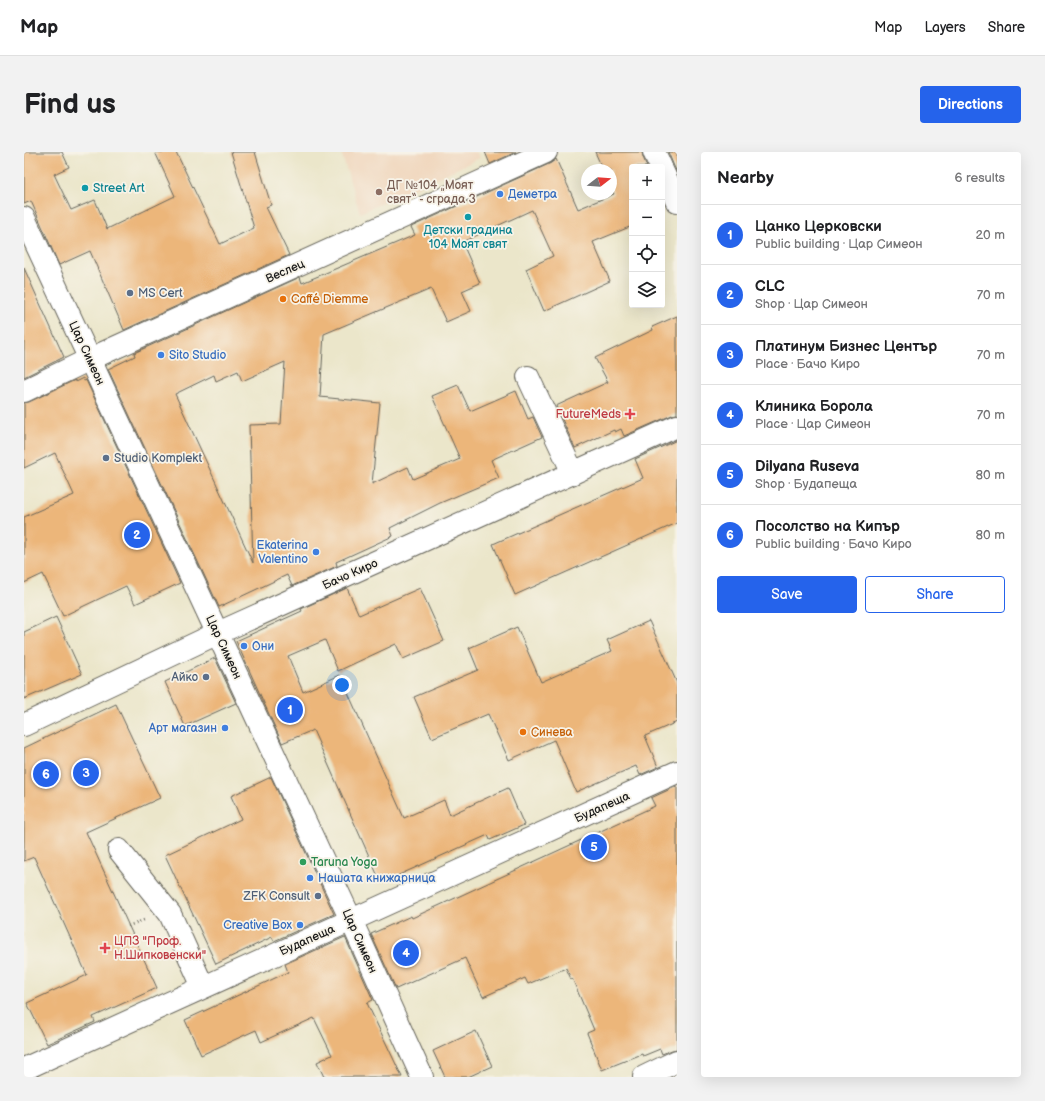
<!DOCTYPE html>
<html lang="en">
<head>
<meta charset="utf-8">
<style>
	:root { --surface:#fff; --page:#f2f2f2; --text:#202124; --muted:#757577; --line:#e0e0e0; --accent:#2563eb }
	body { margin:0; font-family:"Balsamiq Sans",sans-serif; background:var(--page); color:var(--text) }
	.controls { position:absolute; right:12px; top:12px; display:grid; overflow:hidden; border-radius:4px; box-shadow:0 4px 16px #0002 }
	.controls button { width:36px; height:36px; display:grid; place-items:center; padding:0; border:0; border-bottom:1px solid var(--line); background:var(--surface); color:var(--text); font:20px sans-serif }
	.compass { position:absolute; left:557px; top:12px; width:36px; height:36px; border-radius:50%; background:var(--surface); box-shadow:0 4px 16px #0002; rotate:73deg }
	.you { position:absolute; left:318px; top:533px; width:14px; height:14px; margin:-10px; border:3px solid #fff; border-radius:50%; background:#1a73e8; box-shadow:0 0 0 6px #1a73e833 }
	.badge { display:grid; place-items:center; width:26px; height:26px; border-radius:50%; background:var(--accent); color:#fff; font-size:13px; font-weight:700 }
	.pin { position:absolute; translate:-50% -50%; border:2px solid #fff; box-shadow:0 1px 4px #0006 }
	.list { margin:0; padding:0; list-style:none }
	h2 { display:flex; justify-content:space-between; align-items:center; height:52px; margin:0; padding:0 16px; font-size:17px }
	h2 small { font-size:13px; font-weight:400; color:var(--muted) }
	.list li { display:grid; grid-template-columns:26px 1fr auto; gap:12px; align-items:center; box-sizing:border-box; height:60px; padding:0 16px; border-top:1px solid var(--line) }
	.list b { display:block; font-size:15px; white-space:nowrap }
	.list p { margin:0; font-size:13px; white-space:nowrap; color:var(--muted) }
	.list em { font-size:13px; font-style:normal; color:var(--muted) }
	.actions { display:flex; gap:8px; padding:12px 16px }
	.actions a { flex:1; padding:9px 0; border:1px solid var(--accent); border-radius:4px; text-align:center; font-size:14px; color:var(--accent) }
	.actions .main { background:var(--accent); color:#fff }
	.icon { flex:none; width:22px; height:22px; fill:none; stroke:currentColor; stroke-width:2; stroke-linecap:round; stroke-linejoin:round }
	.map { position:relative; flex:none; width:653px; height:925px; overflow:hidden; border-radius:4px }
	header { display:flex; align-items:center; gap:24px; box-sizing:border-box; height:56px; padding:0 20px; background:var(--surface); border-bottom:1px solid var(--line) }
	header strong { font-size:19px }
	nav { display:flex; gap:22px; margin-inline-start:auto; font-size:14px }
	.intro { display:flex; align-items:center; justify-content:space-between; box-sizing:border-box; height:96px; padding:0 24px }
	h1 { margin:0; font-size:28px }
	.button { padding:10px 18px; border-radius:4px; background:var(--accent); color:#fff; font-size:14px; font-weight:700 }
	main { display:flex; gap:24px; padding:0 24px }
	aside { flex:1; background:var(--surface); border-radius:4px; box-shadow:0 4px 16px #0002 }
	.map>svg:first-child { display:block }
	.built { fill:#f0d6bc }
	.building { fill:#ecb67a; fill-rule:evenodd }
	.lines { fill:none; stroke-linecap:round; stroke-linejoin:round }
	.minor-casing { stroke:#646359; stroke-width:24 }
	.path { stroke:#646359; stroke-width:2.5; stroke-dasharray:1 3; stroke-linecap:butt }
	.minor { stroke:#fff; stroke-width:22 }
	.culture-dot { fill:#0f9aa8; stroke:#f7f3e8; stroke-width:1.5 }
	.education-dot { fill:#8d6e63; stroke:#f7f3e8; stroke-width:1.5 }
	.shop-dot { fill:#3f7fe0; stroke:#f7f3e8; stroke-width:1.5 }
	.service-dot { fill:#5c6f8a; stroke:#f7f3e8; stroke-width:1.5 }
	.food-dot { fill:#e8710a; stroke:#f7f3e8; stroke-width:1.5 }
	.health-dot { fill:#e0444e; stroke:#f7f3e8; stroke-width:1.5 }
	.leisure-dot { fill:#2e9e5b; stroke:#f7f3e8; stroke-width:1.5 }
	.labels { text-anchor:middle; stroke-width:3.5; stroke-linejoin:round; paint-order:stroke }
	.education-label { font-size:12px; fill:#785e54; stroke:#f7f3e8; text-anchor:start }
	.culture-label { font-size:12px; fill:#0d838f; stroke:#f7f3e8; text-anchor:start }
	.shop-label { font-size:12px; fill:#366cbe; stroke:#f7f3e8; text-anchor:start }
	.street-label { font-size:12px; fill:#1c1c1c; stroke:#f7f3e8 }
	.service-label { font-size:12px; fill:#4e5e75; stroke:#f7f3e8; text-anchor:start }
	.food-label { font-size:12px; fill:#c56008; stroke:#f7f3e8; text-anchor:start }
	.health-label { font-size:12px; fill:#be3a42; stroke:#f7f3e8; text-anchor:end }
	.leisure-label { font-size:12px; fill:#27864d; stroke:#f7f3e8; text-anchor:start }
</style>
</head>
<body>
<header>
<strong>Map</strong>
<nav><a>Map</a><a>Layers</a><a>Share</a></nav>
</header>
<div class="intro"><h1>Find us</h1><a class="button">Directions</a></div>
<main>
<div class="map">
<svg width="653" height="925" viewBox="0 0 653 925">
	<rect width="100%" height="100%" fill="#f7f3e8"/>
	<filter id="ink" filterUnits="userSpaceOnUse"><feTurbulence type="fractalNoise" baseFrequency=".025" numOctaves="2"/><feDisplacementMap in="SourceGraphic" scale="8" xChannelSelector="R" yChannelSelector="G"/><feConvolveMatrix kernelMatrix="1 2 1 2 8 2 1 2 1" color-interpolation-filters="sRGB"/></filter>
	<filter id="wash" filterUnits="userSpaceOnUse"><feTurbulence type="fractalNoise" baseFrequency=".012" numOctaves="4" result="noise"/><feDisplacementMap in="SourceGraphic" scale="16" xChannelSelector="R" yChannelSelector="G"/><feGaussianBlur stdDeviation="0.9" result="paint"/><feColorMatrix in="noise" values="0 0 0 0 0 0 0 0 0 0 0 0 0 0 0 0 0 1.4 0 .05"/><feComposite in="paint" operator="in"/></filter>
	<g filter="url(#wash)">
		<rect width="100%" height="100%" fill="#ebe6ca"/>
		<polygon class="built" points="317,0 452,0 456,6 336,61"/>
		<g id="blocks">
			<g class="building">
				<polygon points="0,0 38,0 45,15 30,22 47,58 71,48 83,77 151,44 131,0 152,0 196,92 230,76 207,0 231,0 247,53 242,55 265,103 100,178 66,99 35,113 7,49 0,52"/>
				<polygon points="461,0 492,0 466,12"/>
				<path d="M571 0H618L619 5 623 15H608V74L569 90 586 129 520 159 502 117 529 104 508 58 438 90 456 131 438 139 447 159 422 170 407 137 300 182 296 245 356 251 348 332 384 315 389 327 436 307 408 244 434 233 446 259 492 239 504 267 509 265 518 285 467 308 475 326 416 351 366 376 369 384 312 410 313 414 268 434 263 423 195 455 84 217 111 204 110 201 276 125 278 131 391 83 387 75 527 11 532 7 554 57 590 42 587 36V18H579ZM261 210 257 272 225 273 229 411 151 242 190 223 192 229 214 219 218 229Z"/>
				<polygon points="644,0 653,0 653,21 649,12"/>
				<polygon points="0,116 40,205 0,225"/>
				<polygon points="653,164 653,262 648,263 600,284 597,277 591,280 590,278 551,296 532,254 584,230 571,206 629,178 628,175"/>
				<polygon points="59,226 60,229 62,228 156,431 111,452 102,434 39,464 19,422 0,431 0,365 50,343 31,301 0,316 0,251 5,250 51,228 51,230"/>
				<polygon points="653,288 653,371 491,443 469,392 619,326 611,307"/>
				<polygon points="323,436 335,463 396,436 420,489 379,507 372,492 314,519 301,488 264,504 279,540 316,523 380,666 420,648 426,663 484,636 500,673 466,688 464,683 357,731 289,578 258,591 212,489 278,459 277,457"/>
				<polygon points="32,465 58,522 0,547 0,480"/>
				<polygon points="625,469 653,531 653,570 621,584 634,615 616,623 612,614 552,640 530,588 485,608 464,562 408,586 390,545 454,518 445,496 493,475 517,530 588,499 583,488"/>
				<polygon points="191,506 212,551 161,574 141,530"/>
				<polygon points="92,552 136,646 62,680 133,836 69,865 71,870 23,892 3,851 63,823 10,705 0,709 0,596"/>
				<polygon points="247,625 310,762 250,789 248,785 192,812 141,703 217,667 207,644"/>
				<polygon points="653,634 653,897 648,898 638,902 636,897 619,904 618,902 578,918 563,881 570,878 548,826 547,827 542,816 504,832 501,826 459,845 441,806 372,837 347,782 387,764 388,766 631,654 627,646"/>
				<polygon points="321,785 349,848 343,851 378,925 300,925 293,910 308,903 290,866 237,890 232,878 177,903 161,868 264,820 261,812"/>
				<polygon points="452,879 468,914 444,925 421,925 409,899"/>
			</g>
		</g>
	</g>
	<g filter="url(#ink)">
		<use href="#blocks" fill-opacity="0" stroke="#646359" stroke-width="1"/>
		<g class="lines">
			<defs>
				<g id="minor">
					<polyline points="630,0 637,15"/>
					<polyline points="638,18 653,50"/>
					<polyline points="0,66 327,768 398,925"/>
					<polyline points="504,225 549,321"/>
					<polyline points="0,239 66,207 522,0"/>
					<polyline points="0,573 194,481 653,274"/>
					<polyline points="95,698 146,762 179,835"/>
					<polyline points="0,917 653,620"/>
					<polyline points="620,925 653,909"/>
				</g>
			</defs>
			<use href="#minor" class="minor-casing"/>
			<polyline class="path" points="104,774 120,768"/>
			<use href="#minor" class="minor"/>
		</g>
	</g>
	<g class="culture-dot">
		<circle cx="61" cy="36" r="4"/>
		<circle cx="444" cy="65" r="4"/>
	</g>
	<circle class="education-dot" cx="355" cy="40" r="4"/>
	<g class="shop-dot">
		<circle cx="476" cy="42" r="4"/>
		<circle cx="137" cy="203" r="4"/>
		<circle cx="292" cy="400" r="4"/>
		<circle cx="220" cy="494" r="4"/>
		<circle cx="201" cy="576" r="4"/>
		<circle cx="286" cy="726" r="4"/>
		<circle cx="276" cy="773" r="4"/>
	</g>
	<g class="service-dot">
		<circle cx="106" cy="141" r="4"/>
		<circle cx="82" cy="306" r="4"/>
		<circle cx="182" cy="525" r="4"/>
		<circle cx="294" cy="744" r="4"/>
	</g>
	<g class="food-dot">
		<circle cx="259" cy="147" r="4"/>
		<circle cx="499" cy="580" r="4"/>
	</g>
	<g class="health-dot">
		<path d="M604 256h4v4h4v4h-4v4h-4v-4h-4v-4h4z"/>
		<path d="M79 790h4v4h4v4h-4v4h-4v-4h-4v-4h4z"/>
	</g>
	<circle class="leisure-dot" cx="279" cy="710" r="4"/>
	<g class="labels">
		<g class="education-label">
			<text x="363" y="37">ДГ №104 „Моят<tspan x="363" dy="14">свят“ - сграда 3</tspan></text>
		</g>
		<g class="culture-label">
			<text x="69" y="40">Street Art</text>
			<text x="444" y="82" text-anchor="middle">Детски градина<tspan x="444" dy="14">104 Моят свят</tspan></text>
		</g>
		<g class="shop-label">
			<text x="484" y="46">Деметра</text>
			<text x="145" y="207">Sito Studio</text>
			<text x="284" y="397" text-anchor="end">Ekaterina<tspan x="284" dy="14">Valentino</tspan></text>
			<text x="228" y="498">Они</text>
			<text x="193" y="580" text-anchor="end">Арт магазин</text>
			<text x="294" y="730">Нашата книжарница</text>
			<text x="268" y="777" text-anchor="end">Creative Box</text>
		</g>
		<g class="street-label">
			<text transform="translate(261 119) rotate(-24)" y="4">Веслец</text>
			<text transform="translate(63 201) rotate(65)" y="4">Цар Симеон</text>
			<text transform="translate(326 422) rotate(-24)" y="4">Бачо Киро</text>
			<text transform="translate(200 495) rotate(65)" y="4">Цар Симеон</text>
			<text transform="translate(578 655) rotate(-24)" y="4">Будапеща</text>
			<text transform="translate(283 788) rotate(-24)" y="4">Будапеща</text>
			<text transform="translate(336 789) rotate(66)" y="4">Цар Симеон</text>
		</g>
		<g class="service-label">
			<text x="114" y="145">MS Cert</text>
			<text x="90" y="310">Studio Komplekt</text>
			<text x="174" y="529" text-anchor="end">Айко</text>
			<text x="286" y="748" text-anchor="end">ZFK Consult</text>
		</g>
		<g class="food-label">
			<text x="267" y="151">Caffé Diemme</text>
			<text x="507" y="584">Синева</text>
		</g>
		<g class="health-label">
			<text x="597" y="266">FutureMeds</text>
			<text x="90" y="793" text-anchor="start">ЦПЗ "Проф.<tspan x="90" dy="14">Н.Шипковенски"</tspan></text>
		</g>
		<g class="leisure-label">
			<text x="287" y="714">Taruna Yoga</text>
		</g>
	</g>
</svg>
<div class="controls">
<button>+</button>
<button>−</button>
<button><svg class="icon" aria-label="locate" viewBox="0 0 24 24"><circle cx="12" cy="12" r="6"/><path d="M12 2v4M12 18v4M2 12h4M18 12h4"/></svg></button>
<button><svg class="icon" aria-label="layers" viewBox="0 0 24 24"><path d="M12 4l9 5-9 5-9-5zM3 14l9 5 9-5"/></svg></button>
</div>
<svg class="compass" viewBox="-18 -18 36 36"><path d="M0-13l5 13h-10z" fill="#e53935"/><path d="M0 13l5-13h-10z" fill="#757577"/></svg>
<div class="you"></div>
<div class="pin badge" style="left:266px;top:558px">1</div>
<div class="pin badge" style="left:113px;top:383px">2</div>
<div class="pin badge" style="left:62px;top:621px">3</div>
<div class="pin badge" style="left:382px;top:801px">4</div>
<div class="pin badge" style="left:570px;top:695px">5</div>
<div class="pin badge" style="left:22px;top:622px">6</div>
</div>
<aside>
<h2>Nearby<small>6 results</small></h2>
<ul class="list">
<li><span class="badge">1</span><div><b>Цанко Церковски</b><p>Public building · Цар Симеон</p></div><em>20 m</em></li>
<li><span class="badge">2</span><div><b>CLC</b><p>Shop · Цар Симеон</p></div><em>70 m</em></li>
<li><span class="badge">3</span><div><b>Платинум Бизнес Център</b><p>Place · Бачо Киро</p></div><em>70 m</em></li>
<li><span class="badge">4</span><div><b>Клиника Борола</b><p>Place · Цар Симеон</p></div><em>70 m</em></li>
<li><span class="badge">5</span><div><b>Dilyana Ruseva</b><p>Shop · Будапеща</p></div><em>80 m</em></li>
<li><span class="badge">6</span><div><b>Посолство на Кипър</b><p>Public building · Бачо Киро</p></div><em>80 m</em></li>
</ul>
<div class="actions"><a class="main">Save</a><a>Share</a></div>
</aside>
</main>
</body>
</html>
